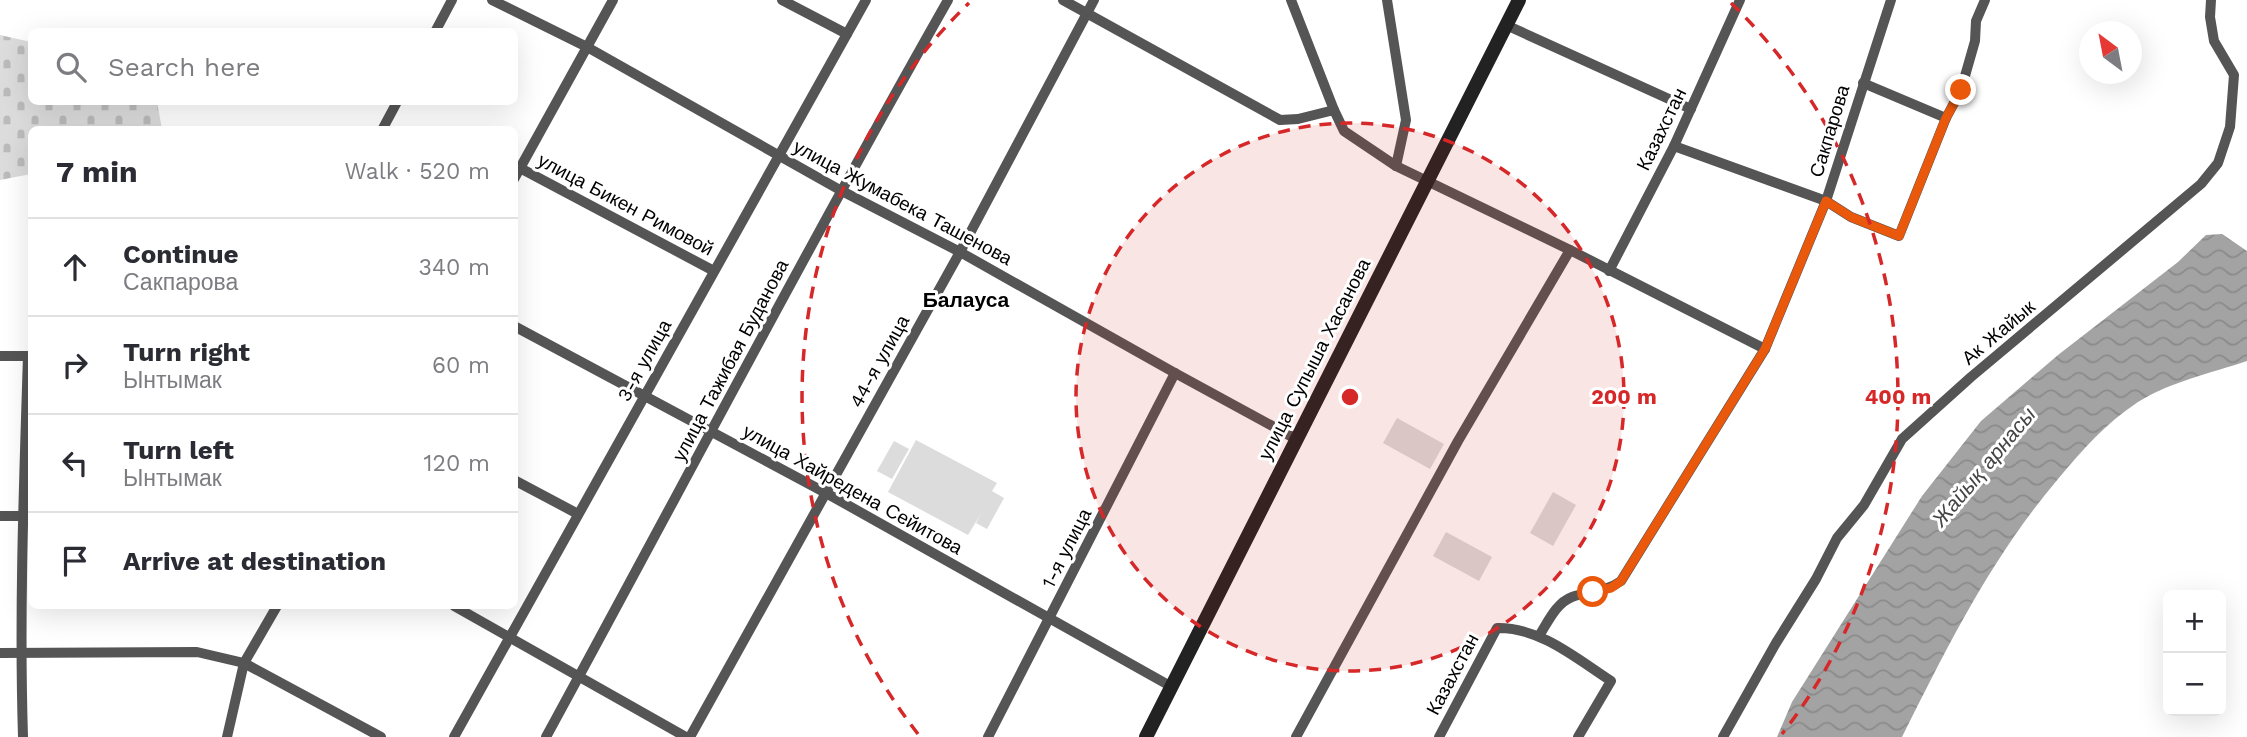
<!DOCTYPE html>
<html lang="en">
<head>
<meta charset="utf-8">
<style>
	:root { --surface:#fff; --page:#f2f2f3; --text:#2b2b33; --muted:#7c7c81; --line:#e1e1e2 }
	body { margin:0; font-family:"Work Sans",sans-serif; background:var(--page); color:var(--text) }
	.controls { position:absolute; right:21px; bottom:21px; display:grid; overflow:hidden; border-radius:10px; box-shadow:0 7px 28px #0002 }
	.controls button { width:63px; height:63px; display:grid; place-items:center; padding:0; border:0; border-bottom:2px solid var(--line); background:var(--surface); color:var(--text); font:35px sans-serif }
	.compass { position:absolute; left:2079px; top:21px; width:63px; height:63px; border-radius:50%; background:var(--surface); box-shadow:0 7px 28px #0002; rotate:328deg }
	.stop { position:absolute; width:21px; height:21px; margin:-16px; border:5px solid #ea580c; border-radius:50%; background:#fff }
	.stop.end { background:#ea580c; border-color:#fff; box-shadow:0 2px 7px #0008 }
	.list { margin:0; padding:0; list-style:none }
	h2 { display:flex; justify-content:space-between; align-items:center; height:91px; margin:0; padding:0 28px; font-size:30px }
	h2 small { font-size:23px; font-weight:400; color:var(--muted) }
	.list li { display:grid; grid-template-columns:46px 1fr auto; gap:21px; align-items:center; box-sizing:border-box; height:98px; padding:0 28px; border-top:2px solid var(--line) }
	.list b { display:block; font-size:26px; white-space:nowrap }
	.list p { margin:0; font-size:23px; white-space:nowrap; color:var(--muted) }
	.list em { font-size:23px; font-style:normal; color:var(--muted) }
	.icon { flex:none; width:38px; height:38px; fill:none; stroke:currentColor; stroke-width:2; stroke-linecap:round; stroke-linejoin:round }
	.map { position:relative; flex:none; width:2247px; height:737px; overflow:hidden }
	.search { position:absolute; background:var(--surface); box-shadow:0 7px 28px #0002; left:28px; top:28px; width:490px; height:77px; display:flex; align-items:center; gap:18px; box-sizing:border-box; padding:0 24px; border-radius:10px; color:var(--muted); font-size:26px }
	.panel { position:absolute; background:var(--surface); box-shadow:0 7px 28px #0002; left:28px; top:126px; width:490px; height:483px; border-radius:10px }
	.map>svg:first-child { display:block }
	.cemetery { fill:url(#cemetery-stones) }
	.garden { fill:#dcdcdc }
	.water { fill:url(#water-waves) }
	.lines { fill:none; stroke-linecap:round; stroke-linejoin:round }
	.street { stroke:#555; stroke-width:10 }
	.secondary { stroke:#222; stroke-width:14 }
	.route { stroke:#ea580c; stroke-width:9 }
	.ring { fill:none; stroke:#d62828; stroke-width:3.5; stroke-dasharray:12 9 }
	.labels { text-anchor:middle; stroke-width:6; stroke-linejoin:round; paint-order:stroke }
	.street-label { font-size:19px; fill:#000; stroke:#fff }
	.neighbourhood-label { font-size:21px; font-weight:bold; fill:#000; stroke:#fff }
	.water-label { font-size:21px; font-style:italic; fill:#444; stroke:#fff }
	.centre { fill:#d62828; stroke:#fff; stroke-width:3.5 }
	.ring-label { font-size:21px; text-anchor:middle; font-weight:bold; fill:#d62828; stroke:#fff; stroke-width:6; stroke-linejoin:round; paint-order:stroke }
</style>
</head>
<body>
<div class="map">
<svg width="2247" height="737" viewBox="0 0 2247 737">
	<defs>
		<pattern id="cemetery-stones" width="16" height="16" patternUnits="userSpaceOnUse" patternTransform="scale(1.75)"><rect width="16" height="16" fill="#dcdcdc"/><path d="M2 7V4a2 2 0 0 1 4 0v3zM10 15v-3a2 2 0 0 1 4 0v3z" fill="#bbb"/></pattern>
		<pattern id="water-waves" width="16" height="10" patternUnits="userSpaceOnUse" patternTransform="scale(1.75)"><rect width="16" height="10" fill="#a3a3a3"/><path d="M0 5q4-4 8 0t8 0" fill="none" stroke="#8b8b8b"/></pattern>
	</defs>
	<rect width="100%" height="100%" fill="#fff"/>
	<polygon class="cemetery" points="0,35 31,42 32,102 157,102 162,129 32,130 31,174 0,180"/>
	<g class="garden">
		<polygon points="1397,418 1444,444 1430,469 1383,443"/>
		<polygon points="916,440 997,483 992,491 1004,498 987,529 976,523 982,512 968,535 888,492"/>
		<polygon points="894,441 909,449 892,479 877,471"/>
		<polygon points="1553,492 1576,505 1553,546 1530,533"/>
		<polygon points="1446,532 1492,557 1479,581 1433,556"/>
	</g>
	<path class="water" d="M2222 234 2247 251V361C2211 373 2170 382 2138 402 2106 423 2082 450 2058 479 1991 558 1948 645 1902 737H1777L1792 702 1922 496 1981 421 2058 355 2178 262 2206 235Z"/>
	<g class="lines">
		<g class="street">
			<polyline points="492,0 587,47 840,190 960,252 1175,373 1296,439"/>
			<polyline points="782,0 847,34"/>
			<polyline points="1063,0 1280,120 1298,119 1334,110 1344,131 1396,166 1570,250 1765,349"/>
			<polyline points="1291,0 1334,110"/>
			<polyline points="1387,0 1406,120 1396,166"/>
			<polyline points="1506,25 1691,109"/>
			<polyline points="435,32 452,0"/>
			<polyline points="1863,83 1946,118"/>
			<polyline points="382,130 397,102"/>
			<polyline points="1674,146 1826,201 1851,217 1899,236 1946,118 1961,90 1975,41 1976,21 1985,0"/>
			<polyline points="520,168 714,271"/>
			<polyline points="514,179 613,0"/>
			<polyline points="1609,271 1674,146 1740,0"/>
			<polyline points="514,326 826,493 1172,687"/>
			<polyline points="0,356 32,356"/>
			<polyline points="514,480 578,514"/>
			<polyline points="0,516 32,516"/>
			<polyline points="454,606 686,737"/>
			<path d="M1539 636C1548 622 1556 603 1572 597 1590 591 1606 592 1621 581L1765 349 1826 201 1891 0"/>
			<polyline points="0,653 197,652 244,663 381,737"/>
			<path d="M23 737C19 610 24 483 28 356"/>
			<polyline points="227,737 244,663 277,606"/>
			<polyline points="454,737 866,0"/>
			<path d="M546 737C680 491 810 243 948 0"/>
			<polyline points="690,737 960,252 1094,0"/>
			<polyline points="988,737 1175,373"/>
			<polyline points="1296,737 1458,441 1570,250"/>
			<path d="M1439 737 1497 628C1540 627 1577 659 1611 681L1578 737"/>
			<polyline points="1723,737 1776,643 1816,579 1837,538 1864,505 1902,439 1971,377 2201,184 2218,163 2230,127 2234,75 2214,41 2210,17 2211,0"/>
		</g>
		<polyline class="secondary" points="1146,737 1519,0"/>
	</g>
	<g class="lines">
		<polyline class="route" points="1593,592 1611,588 1621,581 1765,349 1826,201 1851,217 1899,236 1946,118 1961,90"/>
	</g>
	<circle cx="1350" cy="397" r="274" fill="#d62828" fill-opacity=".12"/>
	<g class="ring">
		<circle cx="1350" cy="397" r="274"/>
		<path d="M918 734A548 548 0 0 1 969 3M1731 3A548 548 0 0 1 1782 734"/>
	</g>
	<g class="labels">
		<g class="street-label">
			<text transform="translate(1661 129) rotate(-64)" y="7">Казахстан</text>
			<text transform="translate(1829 131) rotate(-73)" y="7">Сакпарова</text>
			<text transform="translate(903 202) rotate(28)" y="7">улица Жумабека Ташенова</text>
			<text transform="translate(626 204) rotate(28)" y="7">улица Бикен Римовой</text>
			<text transform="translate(1998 332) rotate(-40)" y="7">Ак Жайык</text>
			<text transform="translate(1314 359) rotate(-63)" y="7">улица Супыша Хасанова</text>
			<text transform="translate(644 360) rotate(-61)" y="7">3-я улица</text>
			<text transform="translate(730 360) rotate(-62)" y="7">улица Тажибая Буданова</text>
			<text transform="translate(879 361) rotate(-61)" y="7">44-я улица</text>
			<text transform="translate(853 489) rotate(29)" y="7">улица Хайредена Сейитова</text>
			<text transform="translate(1066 548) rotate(-63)" y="7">1-я улица</text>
			<text transform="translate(1452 674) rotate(-62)" y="7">Казахстан</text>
		</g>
		<g class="neighbourhood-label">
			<text x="966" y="307">Балауса</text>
		</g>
		<g class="water-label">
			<text transform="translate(1984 467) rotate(-50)" y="7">Жайық арнасы</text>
		</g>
	</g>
	<circle cx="1350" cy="397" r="10" class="centre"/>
	<g class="ring-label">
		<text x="1624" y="404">200 m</text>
		<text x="1898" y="404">400 m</text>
	</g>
</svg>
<div class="controls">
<button>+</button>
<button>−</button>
</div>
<svg class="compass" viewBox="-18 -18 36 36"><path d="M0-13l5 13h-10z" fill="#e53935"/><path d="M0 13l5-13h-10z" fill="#7c7c81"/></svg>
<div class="stop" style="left:1593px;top:592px"></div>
<div class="stop end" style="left:1961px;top:90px"></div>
<div class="search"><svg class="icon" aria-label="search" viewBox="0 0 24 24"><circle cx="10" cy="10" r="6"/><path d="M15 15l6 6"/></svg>Search here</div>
<section class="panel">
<h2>7 min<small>Walk · 520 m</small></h2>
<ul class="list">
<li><svg class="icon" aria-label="ahead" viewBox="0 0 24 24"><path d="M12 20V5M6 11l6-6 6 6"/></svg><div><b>Continue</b><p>Сакпарова</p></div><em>340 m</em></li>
<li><svg class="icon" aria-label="right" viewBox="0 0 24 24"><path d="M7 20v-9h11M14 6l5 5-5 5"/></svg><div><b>Turn right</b><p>Ынтымак</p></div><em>60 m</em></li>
<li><svg class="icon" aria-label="left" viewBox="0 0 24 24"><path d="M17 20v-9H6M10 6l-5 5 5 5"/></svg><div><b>Turn left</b><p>Ынтымак</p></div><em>120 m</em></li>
<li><svg class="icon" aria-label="arrive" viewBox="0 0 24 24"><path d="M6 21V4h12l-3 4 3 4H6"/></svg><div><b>Arrive at destination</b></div></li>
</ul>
</section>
</div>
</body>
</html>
